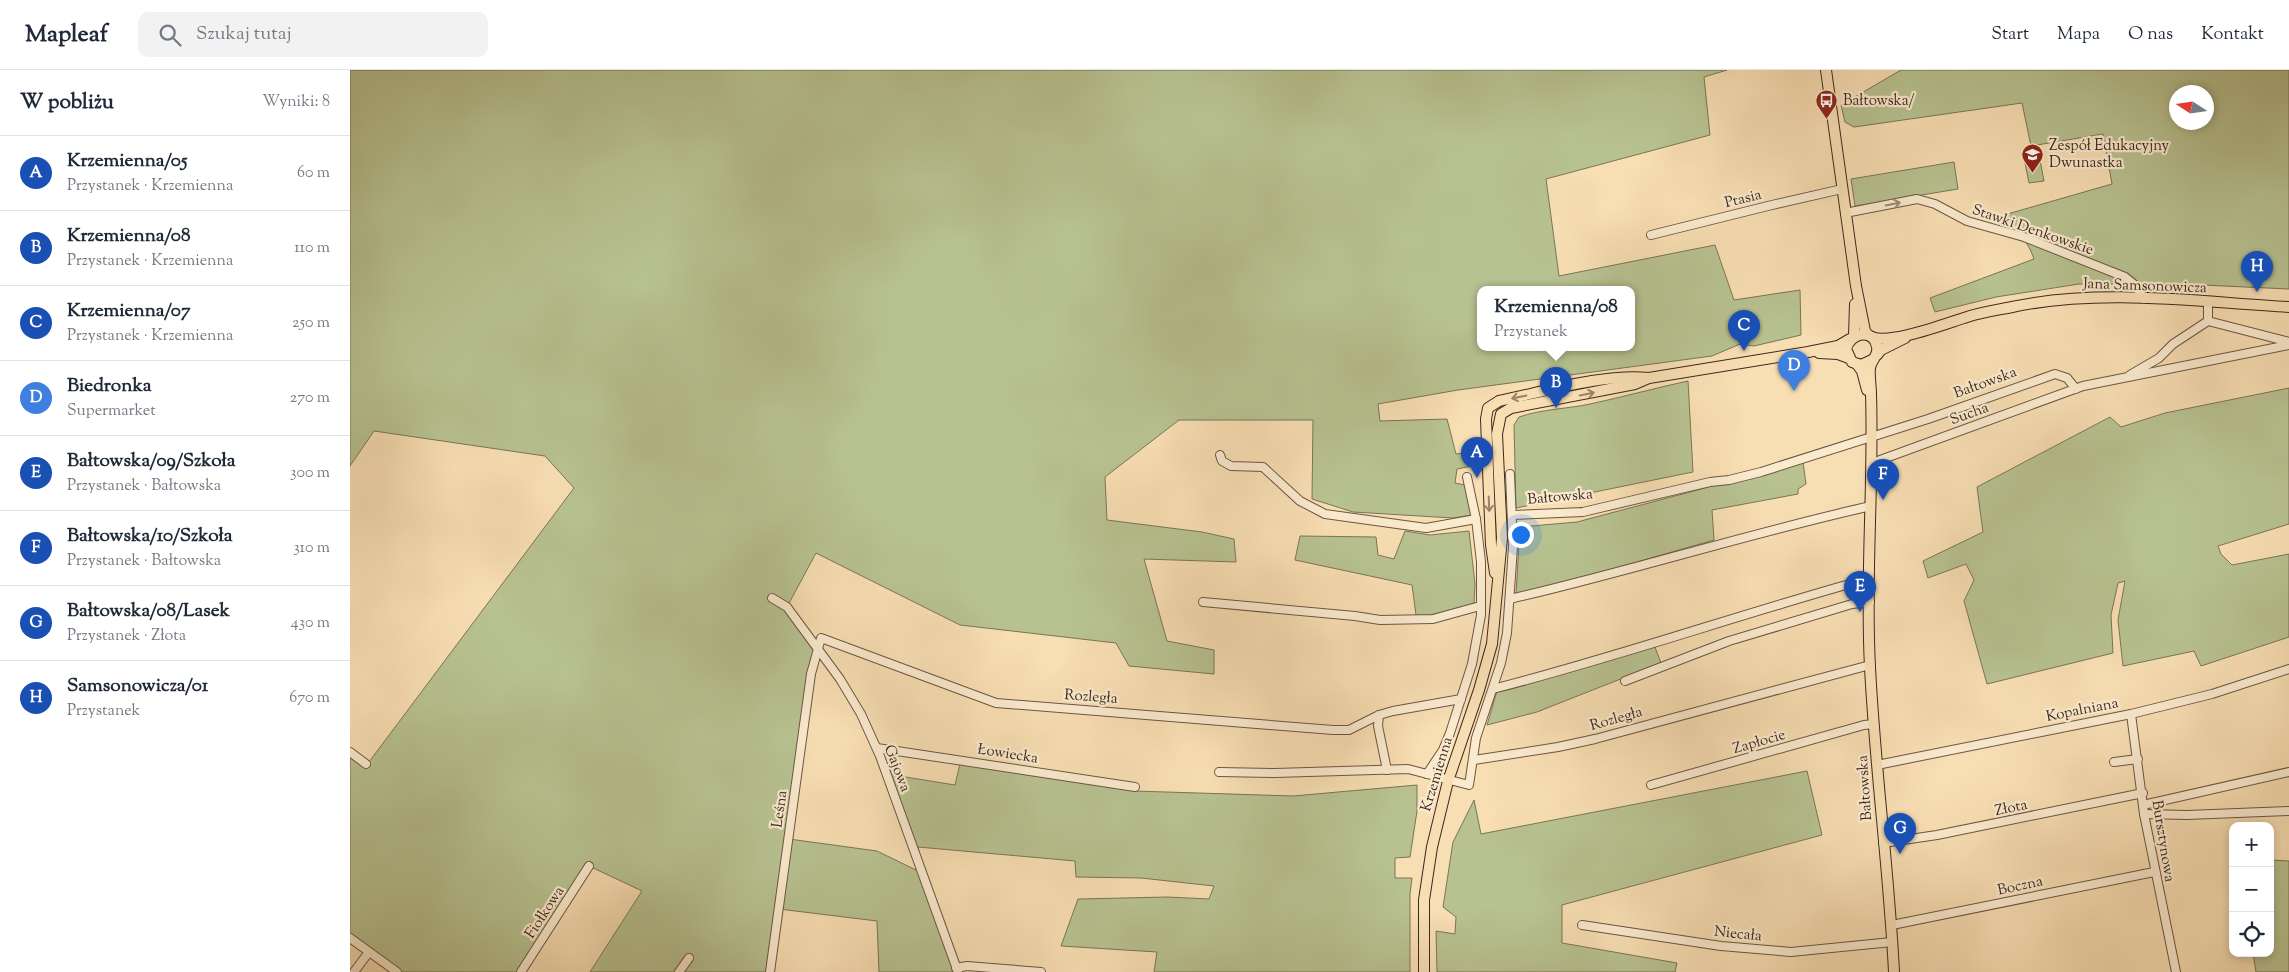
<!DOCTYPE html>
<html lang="pl">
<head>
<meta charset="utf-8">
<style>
	:root { --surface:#fff; --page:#f2f2f3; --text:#1f2937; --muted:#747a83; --line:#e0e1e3; --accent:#8f2418 }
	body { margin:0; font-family:"Sorts Mill Goudy",serif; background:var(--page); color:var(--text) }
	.controls { position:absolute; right:15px; bottom:15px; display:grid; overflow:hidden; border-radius:10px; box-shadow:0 2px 8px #0003 }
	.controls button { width:45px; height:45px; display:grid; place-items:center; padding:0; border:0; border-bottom:1px solid var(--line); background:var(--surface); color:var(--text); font:25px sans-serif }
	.compass { position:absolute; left:1819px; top:15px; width:45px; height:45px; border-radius:50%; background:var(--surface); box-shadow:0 2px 8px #0003; rotate:282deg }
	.you { position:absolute; left:1170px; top:464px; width:18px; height:18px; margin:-12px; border:4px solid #fff; border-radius:50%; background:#1a73e8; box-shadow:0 0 0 8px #1a73e833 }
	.badge { display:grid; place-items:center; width:32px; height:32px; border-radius:50%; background:var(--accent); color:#fff; font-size:16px; font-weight:700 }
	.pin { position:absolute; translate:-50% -41px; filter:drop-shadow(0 1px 2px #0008) }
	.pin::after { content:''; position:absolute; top:26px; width:18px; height:15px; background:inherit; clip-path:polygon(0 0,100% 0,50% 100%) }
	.popup { position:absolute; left:1127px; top:216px; width:158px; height:65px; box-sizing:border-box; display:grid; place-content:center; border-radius:10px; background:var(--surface); filter:drop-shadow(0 1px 4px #0005); font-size:16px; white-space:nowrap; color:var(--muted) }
	.popup b { font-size:19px; color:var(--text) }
	.popup::after { content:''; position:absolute; left:50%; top:100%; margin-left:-10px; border:10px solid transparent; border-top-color:var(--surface) }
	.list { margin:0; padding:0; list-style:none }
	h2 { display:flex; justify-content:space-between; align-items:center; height:65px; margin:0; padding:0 20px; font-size:21px }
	h2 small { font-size:16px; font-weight:400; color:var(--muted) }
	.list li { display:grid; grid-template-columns:32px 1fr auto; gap:15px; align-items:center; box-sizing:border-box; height:75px; padding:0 20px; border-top:1px solid var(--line) }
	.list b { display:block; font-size:19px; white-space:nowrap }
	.list p { margin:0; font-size:16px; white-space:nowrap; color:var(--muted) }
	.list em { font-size:16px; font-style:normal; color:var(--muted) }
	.icon { flex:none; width:28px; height:28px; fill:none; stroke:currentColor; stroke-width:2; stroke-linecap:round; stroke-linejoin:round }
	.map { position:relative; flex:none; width:1939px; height:902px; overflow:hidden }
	header { display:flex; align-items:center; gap:30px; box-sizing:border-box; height:70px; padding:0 25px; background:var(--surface); border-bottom:1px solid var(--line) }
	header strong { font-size:24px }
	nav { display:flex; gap:28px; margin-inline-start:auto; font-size:18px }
	.search { width:350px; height:45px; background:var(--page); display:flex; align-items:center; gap:12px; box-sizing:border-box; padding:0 18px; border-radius:10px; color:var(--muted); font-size:19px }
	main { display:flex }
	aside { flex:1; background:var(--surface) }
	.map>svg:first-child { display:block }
	.green { fill:#b8c291; stroke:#7a7558; fill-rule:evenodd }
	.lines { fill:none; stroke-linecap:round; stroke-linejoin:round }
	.minor-casing { stroke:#6c5643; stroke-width:10 }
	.major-casing { stroke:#3d281e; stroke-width:12 }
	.minor { stroke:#faeace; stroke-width:8 }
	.major { stroke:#f8deb3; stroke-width:10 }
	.oneway { stroke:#9c8976 }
	.oneway2 { stroke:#9a8368 }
	.labels { text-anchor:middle; stroke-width:4.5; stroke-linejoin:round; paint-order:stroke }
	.poi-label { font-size:15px; fill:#3d281e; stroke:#faeace; text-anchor:start }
	.street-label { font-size:15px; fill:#3d281e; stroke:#faeace }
</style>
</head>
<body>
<header>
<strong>Mapleaf</strong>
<div class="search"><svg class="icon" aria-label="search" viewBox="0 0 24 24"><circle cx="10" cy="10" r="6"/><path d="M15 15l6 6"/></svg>Szukaj tutaj</div>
<nav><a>Start</a><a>Mapa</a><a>O nas</a><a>Kontakt</a></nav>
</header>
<main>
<aside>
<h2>W pobliżu<small>Wyniki: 8</small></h2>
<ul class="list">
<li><span class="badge" style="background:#1a4fb4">A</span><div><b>Krzemienna/05</b><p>Przystanek · Krzemienna</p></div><em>60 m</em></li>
<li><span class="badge" style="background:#1a4fb4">B</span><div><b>Krzemienna/08</b><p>Przystanek · Krzemienna</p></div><em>110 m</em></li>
<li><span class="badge" style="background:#1a4fb4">C</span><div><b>Krzemienna/07</b><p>Przystanek · Krzemienna</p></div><em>250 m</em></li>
<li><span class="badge" style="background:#3f7fe0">D</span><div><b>Biedronka</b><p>Supermarket</p></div><em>270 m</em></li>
<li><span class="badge" style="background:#1a4fb4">E</span><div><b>Bałtowska/09/Szkoła</b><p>Przystanek · Bałtowska</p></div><em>300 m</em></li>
<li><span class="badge" style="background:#1a4fb4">F</span><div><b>Bałtowska/10/Szkoła</b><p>Przystanek · Bałtowska</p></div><em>310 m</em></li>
<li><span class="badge" style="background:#1a4fb4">G</span><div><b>Bałtowska/08/Lasek</b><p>Przystanek · Złota</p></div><em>430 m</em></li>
<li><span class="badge" style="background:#1a4fb4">H</span><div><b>Samsonowicza/01</b><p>Przystanek</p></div><em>670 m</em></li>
</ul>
</aside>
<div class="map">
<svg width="1939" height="902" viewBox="0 0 1939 902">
	<rect width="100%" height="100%" fill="#f8deb3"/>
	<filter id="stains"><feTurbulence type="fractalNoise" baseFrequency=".004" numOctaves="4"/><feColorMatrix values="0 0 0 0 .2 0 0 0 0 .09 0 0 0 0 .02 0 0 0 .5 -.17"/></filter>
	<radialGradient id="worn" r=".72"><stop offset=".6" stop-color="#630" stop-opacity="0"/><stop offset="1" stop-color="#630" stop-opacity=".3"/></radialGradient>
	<g class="green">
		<path d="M0 0H1377L1354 7 1360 65 1196 109 1209 206 1365 175 1384 230 1450 220 1451 265 1404 276 1390 274 1362 286 1108 320 1028 334 1030 351 1097 349 1106 384 1125 382 1122 396 1107 399 1105 413 1115 415 1122 445 1103 448 1003 442 962 429 963 350H829L755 407 757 450 852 462 884 469 886 492 794 489 817 571 864 580V604L779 596 766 573 610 555 466 483 437 537 467 580 439 769 527 781 570 802 527 678 543 705 605 715 610 694 784 721 943 726 1067 715V741L1060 787 1045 788V808H1062L1060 824V902H804L807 882 711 876 728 829 817 827 859 829 864 816 791 808 726 807 725 791 568 777 571 803 608 902H529L527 851 429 839 420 902H240L292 821 239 796 171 902H50L0 863V685L16 696 224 418 195 386 24 361 0 396ZM1131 219H1281V277H1131Z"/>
		<path d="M1551 0H1939V219L1830 214H1729L1646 227 1585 242 1580 228 1684 189C1676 166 1666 161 1647 147L1762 114 1753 64 1681 76 1672 33 1504 57 1495 52 1491 35ZM1826 22H1856V52H1826Z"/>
		<polygon points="1689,85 1694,111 1679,113 1674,88"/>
		<polygon points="1604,92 1608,119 1505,136 1501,109"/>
		<path d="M1338 311 1343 402 1166 438 1164 355 1169 347C1192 339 1217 339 1240 334 1273 327 1305 318 1338 311Z"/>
		<polygon points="1939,318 1939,454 1868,476 1871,484 1882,495 1939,484 1939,567 1851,596 1844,581 1773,596 1768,550 1775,511 1768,513 1761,545 1763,583 1637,614 1614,531 1624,510 1616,494 1578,508 1573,491 1633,462 1627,417 1760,347 1771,357 1815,343"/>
		<polygon points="1453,392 1456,414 1448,419 1448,424 1362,440 1364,470 1168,526 1166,524 1170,457 1227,452"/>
		<polygon points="1055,461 1080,465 1119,461 1125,514 1124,534 1077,546 1066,545 1062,515 945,490 950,466 1026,467 1028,485 1044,489"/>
		<polygon points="1305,577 1311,593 1187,642 1137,655 1147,621"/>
		<polygon points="1457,701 1472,765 1212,835 1212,873 1327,893 1325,902 1087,902 1086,861 1105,864 1106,847 1093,837 1103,772 1124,730 1131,764"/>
		<polygon points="1920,790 1939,791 1939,902 1906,902 1903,883 1920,883"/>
	</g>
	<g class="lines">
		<defs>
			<g id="minor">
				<polyline points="1495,143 1567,129 1585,134 1617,151 1674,167 1775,207 1785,215 1794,229"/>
				<polyline points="1301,165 1422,135 1492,119"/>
				<polyline points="1858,232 1858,251 1939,272"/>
				<polyline points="1780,305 1809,288 1823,274 1858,251"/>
				<polyline points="870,385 872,391 881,396 913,397 950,431 975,444 1076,458 1126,449"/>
				<polyline points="1522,393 1733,316 1939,275"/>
				<polyline points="1162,445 1233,442 1360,412 1379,410 1411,402 1578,349 1705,304 1717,308 1726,319"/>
				<polyline points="422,528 437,537 490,609 511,644 530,686 608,902"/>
				<path d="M1160 529C1281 501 1400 463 1521 436"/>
				<polyline points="853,532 1005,546 1030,550 1083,549 1130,536"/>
				<polyline points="1275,611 1379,571 1502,534 1520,532"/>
				<path d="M1143 619C1264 588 1382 547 1503 513L1519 512"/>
				<polyline points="1781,644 1794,744 1826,902"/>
				<polyline points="1029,645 1028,656 1037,700"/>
				<polyline points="527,678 785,717"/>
				<polyline points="0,682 16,694"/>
				<polyline points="1124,690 1208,677 1245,669 1520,595"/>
				<polyline points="1764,692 1788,689"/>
				<polyline points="1527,695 1781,644 1862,624 1939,599"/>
				<polyline points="869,702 925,703 1058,699 1119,715 1126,668 1151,593 1157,563 1163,477 1160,404"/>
				<polyline points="1077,704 1093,680 1100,663 1122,594 1131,545 1131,492 1126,449 1117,407"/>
				<polyline points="1301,715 1514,655 1524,654"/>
				<polyline points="1793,735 1939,702"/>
				<polyline points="1794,744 1837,745 1939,741"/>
				<polyline points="1533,773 1587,765 1793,723"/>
				<polyline points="1232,855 1371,876 1441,882 1542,872"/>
				<polyline points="1542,855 1804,802"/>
				<polyline points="0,868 47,902"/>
				<polyline points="606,898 617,896 691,902"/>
				<polyline points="4,902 19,882"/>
				<polyline points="171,902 239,796"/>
				<polyline points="329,902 339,888"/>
				<polyline points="420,902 461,604 471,568 646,633 983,660 999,660 1029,645 1043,641 1111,629"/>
			</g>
			<g id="major">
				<polyline points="1476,0 1506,216 1515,261 1518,265"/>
				<polyline points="1504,266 1505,234"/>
				<path d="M1522 267C1540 275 1597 253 1617 247 1632 242 1647 240 1662 237 1751 218 1849 232 1939 237"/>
				<polyline points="1469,283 1488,284 1499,288"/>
				<polyline points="1527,285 1531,280 1555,268"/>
				<path d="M1524 289 1511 295 1502 292 1496 279C1500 262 1524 258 1527 277 1529 285 1521 290 1520 298 1519 306 1521 316 1521 324 1524 415 1515 506 1520 597 1525 699 1539 800 1544 902"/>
				<polyline points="1507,294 1512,301 1517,320"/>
				<path d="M1145 503 1141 475 1136 349 1138 338 1149 331C1193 322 1255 303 1299 308"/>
				<polyline points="1074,902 1074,830 1082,777 1098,711 1129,620 1142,574 1152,468 1147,364 1151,344 1161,338 1285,314 1299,308 1458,282 1488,276 1500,269"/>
			</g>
		</defs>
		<use href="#minor" class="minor-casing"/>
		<use href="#major" class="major-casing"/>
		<use href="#minor" class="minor"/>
		<use href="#major" class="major"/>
	</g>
	<defs><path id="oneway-shaft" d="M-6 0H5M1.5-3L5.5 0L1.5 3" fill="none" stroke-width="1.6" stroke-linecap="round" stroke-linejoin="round" transform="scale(1.25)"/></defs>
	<use class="oneway" href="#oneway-shaft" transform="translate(1543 134) rotate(-11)"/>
	<g class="oneway2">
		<use href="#oneway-shaft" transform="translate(1237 324) rotate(-11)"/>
		<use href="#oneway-shaft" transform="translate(1169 327) rotate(169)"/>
		<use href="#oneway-shaft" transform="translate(1139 434) rotate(88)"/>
	</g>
	<defs>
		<symbol id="bus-pin" viewBox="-11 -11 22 30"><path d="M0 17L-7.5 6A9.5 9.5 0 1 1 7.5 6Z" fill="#8f2418" stroke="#faeace"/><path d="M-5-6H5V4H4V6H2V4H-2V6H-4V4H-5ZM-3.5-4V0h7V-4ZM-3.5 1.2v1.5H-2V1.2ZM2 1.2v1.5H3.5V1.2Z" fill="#fff"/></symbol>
		<symbol id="school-pin" viewBox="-11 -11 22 30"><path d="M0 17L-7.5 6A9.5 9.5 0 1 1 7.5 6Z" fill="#8f2418" stroke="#faeace"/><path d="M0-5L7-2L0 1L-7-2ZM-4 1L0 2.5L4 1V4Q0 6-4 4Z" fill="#fff"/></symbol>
	</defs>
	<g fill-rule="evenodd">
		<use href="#bus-pin" x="1464" y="18" width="25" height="34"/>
		<use href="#school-pin" x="1670" y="72" width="25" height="34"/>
	</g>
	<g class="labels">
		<g class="poi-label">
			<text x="1493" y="35">Bałtowska/</text>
			<text x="1699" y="80">Zespół Edukacyjny<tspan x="1699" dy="17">Dwunastka</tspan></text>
		</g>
		<g class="street-label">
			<text transform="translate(1393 128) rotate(-14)" y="5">Ptasia</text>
			<text transform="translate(1683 159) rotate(19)" y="5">Stawki Denkowskie</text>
			<text transform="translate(1795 215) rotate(2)" y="5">Jana Samsonowicza</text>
			<text transform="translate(1635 312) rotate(-20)" y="5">Bałtowska</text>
			<text transform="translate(1619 343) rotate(-20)" y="5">Sucha</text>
			<text transform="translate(1210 426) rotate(-5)" y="5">Bałtowska</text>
			<text transform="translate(741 626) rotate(4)" y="5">Rozległa</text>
			<text transform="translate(1732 639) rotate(-11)" y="5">Kopalniana</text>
			<text transform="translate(1266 648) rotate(-16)" y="5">Rozległa</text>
			<text transform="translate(1409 671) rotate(-16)" y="5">Zapłocie</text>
			<text transform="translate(658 683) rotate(9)" y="5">Łowiecka</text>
			<text transform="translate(548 698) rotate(69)" y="5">Gajowa</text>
			<text transform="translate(1086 704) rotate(-73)" y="5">Krzemienna</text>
			<text transform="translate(1514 718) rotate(-94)" y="5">Bałtowska</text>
			<text transform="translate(1661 737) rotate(-12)" y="5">Złota</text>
			<text transform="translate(429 739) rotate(-82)" y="5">Leśna</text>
			<text transform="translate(1814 771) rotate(81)" y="5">Bursztynowa</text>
			<text transform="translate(1670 815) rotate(-12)" y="5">Boczna</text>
			<text transform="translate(194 842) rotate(-57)" y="5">Fiołkowa</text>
			<text transform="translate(1388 863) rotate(6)" y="5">Niecała</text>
		</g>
	</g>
	<rect width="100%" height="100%" filter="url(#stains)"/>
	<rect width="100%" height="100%" fill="url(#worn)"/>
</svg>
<div class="controls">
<button>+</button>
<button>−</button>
<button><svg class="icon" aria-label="locate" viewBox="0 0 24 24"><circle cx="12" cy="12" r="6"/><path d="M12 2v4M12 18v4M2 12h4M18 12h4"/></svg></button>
</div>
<svg class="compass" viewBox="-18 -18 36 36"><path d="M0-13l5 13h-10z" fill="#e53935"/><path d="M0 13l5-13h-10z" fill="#747a83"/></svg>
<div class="you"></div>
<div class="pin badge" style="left:1127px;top:408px;background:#1a4fb4">A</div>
<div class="pin badge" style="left:1206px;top:338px;background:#1a4fb4">B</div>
<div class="popup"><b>Krzemienna/08</b>Przystanek</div>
<div class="pin badge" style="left:1394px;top:281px;background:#1a4fb4">C</div>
<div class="pin badge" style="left:1444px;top:321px;background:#3f7fe0">D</div>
<div class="pin badge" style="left:1510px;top:542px;background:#1a4fb4">E</div>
<div class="pin badge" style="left:1533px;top:430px;background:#1a4fb4">F</div>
<div class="pin badge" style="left:1550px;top:784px;background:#1a4fb4">G</div>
<div class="pin badge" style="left:1907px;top:222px;background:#1a4fb4">H</div>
</div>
</main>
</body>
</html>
